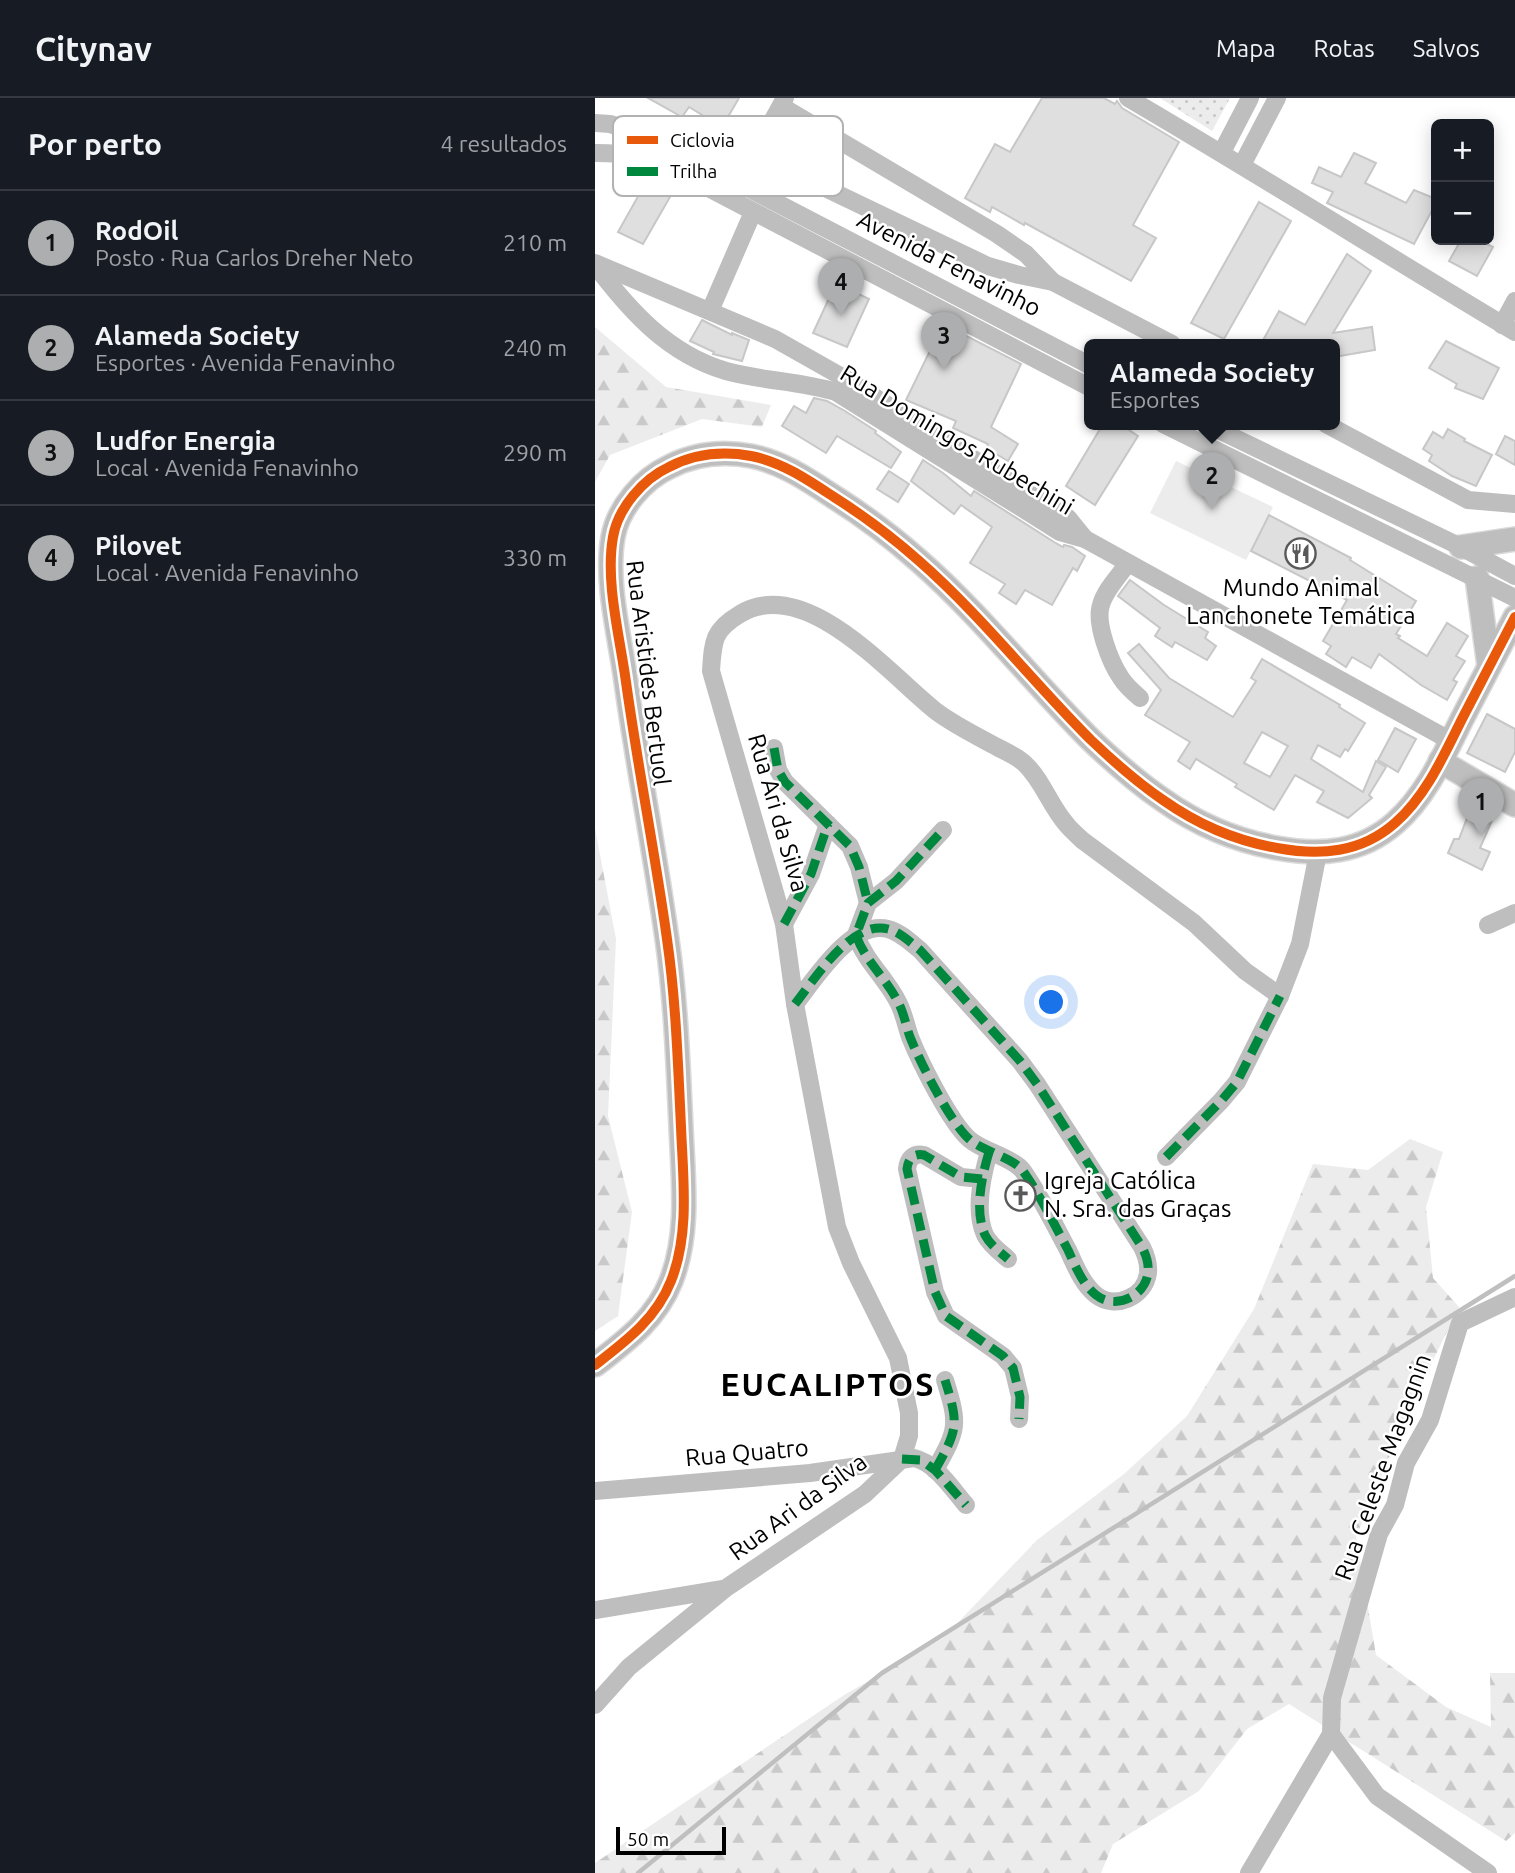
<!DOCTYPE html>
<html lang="pt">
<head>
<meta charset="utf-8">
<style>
	:root { --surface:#171b24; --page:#242831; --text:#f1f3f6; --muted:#9ea1a6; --line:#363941; --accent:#adaeaf }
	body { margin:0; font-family:Ubuntu,sans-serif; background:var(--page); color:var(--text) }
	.controls { position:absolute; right:21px; top:21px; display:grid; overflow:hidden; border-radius:10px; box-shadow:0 4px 18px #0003 }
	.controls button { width:63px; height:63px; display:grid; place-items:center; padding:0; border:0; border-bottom:2px solid var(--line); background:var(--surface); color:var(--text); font:35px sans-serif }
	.scale { position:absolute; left:21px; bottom:18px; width:110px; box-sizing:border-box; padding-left:7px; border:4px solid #000; border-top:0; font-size:19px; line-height:24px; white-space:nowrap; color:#000; -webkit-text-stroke:5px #fff; paint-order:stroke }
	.you { position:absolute; left:457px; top:905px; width:24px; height:24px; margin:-18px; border:5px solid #fff; border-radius:50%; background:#1a73e8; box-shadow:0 0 0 10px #1a73e833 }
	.badge { display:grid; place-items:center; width:46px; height:46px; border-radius:50%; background:var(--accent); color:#111; font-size:23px; font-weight:700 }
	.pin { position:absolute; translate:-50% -58px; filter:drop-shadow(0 2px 4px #0008) }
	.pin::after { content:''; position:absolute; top:37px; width:24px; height:21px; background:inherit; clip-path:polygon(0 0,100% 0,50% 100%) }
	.popup { position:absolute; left:489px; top:241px; width:256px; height:91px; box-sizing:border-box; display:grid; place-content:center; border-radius:10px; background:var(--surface); filter:drop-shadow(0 2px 5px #0005); font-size:23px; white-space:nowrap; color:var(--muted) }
	.popup b { font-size:26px; color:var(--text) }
	.popup::after { content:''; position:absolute; left:50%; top:100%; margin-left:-14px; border:14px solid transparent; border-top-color:var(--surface) }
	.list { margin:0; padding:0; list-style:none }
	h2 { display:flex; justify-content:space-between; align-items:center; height:91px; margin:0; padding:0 28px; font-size:30px }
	h2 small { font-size:23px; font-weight:400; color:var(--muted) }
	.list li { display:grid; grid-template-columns:46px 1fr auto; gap:21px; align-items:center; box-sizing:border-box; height:105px; padding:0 28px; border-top:2px solid var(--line) }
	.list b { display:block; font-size:26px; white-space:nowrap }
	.list p { margin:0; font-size:23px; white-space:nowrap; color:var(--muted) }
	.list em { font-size:23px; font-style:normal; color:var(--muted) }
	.map { position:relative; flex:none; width:920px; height:1775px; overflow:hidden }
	header { display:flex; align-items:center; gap:42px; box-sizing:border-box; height:98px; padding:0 35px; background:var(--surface); border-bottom:2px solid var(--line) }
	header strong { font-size:33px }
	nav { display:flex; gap:38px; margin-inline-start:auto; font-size:24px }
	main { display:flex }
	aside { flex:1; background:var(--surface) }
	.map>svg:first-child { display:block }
	.green { fill:url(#green-dots) }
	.forest { fill:url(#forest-firs) }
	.pitch { fill:#ececec }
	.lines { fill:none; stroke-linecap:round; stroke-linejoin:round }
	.stream { stroke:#bfbfbf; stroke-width:4.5 }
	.building { fill:#dfdfdf; stroke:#c7c7c7; stroke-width:2; fill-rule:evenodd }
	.major-casing { stroke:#dbdbdb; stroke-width:26 }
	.minor { stroke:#bebebe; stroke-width:18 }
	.major { stroke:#bebebe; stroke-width:23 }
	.quiet { stroke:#00873e; stroke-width:9; stroke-dasharray:18 9; stroke-linecap:butt }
	.cycleway-casing { stroke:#fff; stroke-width:15 }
	.cycleway { stroke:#e8590c; stroke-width:10 }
	.labels { text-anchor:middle; stroke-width:5; stroke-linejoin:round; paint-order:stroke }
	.street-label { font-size:24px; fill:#000; stroke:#fff }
	.poi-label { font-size:24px; fill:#000; stroke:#fff }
	.district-label { font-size:32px; font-weight:bold; letter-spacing:2px; fill:#000; stroke:#fff }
	.key { fill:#fff; stroke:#b2b2b2; stroke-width:2 }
	.key-label { font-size:19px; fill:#000 }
</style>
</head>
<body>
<header>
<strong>Citynav</strong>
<nav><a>Mapa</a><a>Rotas</a><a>Salvos</a></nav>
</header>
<main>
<aside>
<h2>Por perto<small>4 resultados</small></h2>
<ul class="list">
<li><span class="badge">1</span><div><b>RodOil</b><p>Posto · Rua Carlos Dreher Neto</p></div><em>210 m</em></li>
<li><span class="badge">2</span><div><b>Alameda Society</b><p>Esportes · Avenida Fenavinho</p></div><em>240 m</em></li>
<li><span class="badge">3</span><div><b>Ludfor Energia</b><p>Local · Avenida Fenavinho</p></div><em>290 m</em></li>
<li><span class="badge">4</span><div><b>Pilovet</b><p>Local · Avenida Fenavinho</p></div><em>330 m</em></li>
</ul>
</aside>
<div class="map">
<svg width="920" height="1775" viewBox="0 0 920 1775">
	<defs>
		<pattern id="green-dots" width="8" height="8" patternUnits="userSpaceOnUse" patternTransform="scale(1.75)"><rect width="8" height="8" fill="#ececec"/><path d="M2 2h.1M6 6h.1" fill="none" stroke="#c9c9c9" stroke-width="1.8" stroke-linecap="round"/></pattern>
		<pattern id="forest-firs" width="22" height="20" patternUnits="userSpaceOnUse" patternTransform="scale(1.75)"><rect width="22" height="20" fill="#ececec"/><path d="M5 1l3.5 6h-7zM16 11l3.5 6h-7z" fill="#c9c9c9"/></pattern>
	</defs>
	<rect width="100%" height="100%" fill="#fff"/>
	<polygon class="green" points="565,0 635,0 617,33"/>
	<g class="forest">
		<polygon points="0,229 71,289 176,307 167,329 107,321 15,357 0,384"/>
		<polygon points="0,730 21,841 13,1018 37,1114 23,1218 0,1233"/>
		<polygon points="815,1041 848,1054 831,1109 838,1180 864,1209 813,1314 761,1439 781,1557 851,1609 896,1629 895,1575 920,1575 920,1735 911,1743 694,1606 652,1631 604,1693 518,1746 506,1775 0,1775 0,1765 249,1597 348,1540 442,1442 529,1376 592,1318 659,1211 718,1066 773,1072"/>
	</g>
	<polygon class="pitch" points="581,363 678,409 651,462 555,415"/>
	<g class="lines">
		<polyline class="stream" points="43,1775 287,1575 920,1178"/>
	</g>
	<g class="building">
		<polygon points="53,0 144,0 127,29 94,9 87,19"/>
		<polygon points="447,0 509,0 520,6 522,3 527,10 584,44 538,127 561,140 536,183 430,125 429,127 397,109 395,114 370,100 400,46 415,54"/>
		<polygon points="759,55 781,65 770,85 811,105 819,92 841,101 841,105 819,146 732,105 738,94 717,85 724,69 746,79"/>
		<polygon points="50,86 75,99 48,146 23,134"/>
		<polygon points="664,104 696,123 629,241 596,225"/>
		<polygon points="866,142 884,142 898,149 882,178 854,163"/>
		<polygon points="752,156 776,173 738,235 777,229 780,252 739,259 739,246 666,246 684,213 710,227"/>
		<polygon points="241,185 274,201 252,249 218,235"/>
		<polygon points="107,222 137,237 137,235 154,242 147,263 118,256 119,254 95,243"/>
		<polygon points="348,226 426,266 396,329 423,346 413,363 391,350 393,346 358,330 361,323 311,302"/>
		<polygon points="851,243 904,270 888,301 860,290 862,286 834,270"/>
		<polygon points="219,300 232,303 250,313 281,333 280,335 306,354 296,370 242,338 231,355 187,328 199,308 211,315"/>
		<polygon points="508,326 525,326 543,338 500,407 471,388"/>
		<polygon points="853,331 870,341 869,343 897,357 881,388 857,378 834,363 837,357 828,351 838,334 848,340"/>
		<polygon points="910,338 920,343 920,367 901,356"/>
		<polygon points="328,362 348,375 376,398 379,393 459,444 468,449 469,447 477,449 490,458 482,473 478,470 457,507 430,492 421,506 404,495 410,486 375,465 397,429 366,407 359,416 316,383"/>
		<polygon points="294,373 314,386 303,404 282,391"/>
		<polygon points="674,417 756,460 755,462 821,503 801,536 805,538 803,540 832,558 852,525 873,538 861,558 870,563 858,582 862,584 852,602 826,587 784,556 776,570 757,559 751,569 731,556 736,548 728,543 752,502 656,453"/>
		<polygon points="535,482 569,507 613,534 610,540 621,548 612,562 580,544 577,549 560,538 565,530 523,498"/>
		<path d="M544 546 574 580 638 619 661 583 656 580 667 561 745 607 744 609 770 625 753 653 750 651 745 659 723 647 716 661 768 694 781 663 791 669 774 697 777 700 753 720 722 704 729 693 700 677 679 712 640 689 642 686 601 661 595 671 583 663 595 644 550 617 566 592 533 555ZM667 634 693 648 675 679 649 665Z"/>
		<polygon points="892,616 920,631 920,654 910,674 872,655"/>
		<polygon points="800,630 821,641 803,674 783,662"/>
		<polygon points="877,707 899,718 885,750 895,754 887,772 853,755 859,741 864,741"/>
	</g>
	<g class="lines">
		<defs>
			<g id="major">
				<polyline points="866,449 920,441"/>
				<polyline points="882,480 894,568"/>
				<polyline points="845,663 920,707"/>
				<path d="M0 1267C31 1243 61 1221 76 1183 95 1135 88 1080 86 1029 83 967 81 903 72 841 60 755 43 670 31 584 25 539 10 484 18 439 23 410 48 381 74 369 99 356 128 353 156 358 187 364 213 382 239 399 269 418 296 438 323 462 385 516 437 583 496 642 518 663 543 685 568 702 602 726 642 743 682 750 725 758 766 755 800 725 831 698 849 657 867 621 885 587 902 553 920 519"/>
			</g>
		</defs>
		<use href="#major" class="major-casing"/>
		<g class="minor">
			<polyline points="190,0 159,56 393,168 424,177 458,184 577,246"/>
			<path d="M533 0C663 76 791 157 920 234"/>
			<polyline points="186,8 402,136 431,156 458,184"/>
			<polyline points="0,25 15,26 49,36 494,267"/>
			<polyline points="627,54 655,0"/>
			<path d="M0 55C36 55 48 58 81 73L494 289"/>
			<polyline points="647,67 682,0"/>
			<polyline points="0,165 180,241 249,280 473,420 490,441"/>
			<path d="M0 167C35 213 73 256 131 273 167 283 205 283 241 294L465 434 490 441 856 643"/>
			<polyline points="115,213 158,114"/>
			<polyline points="907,227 920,203"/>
			<polyline points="568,326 920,500"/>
			<polyline points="611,326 866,449 920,478"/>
			<polyline points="731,326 873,402 920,406"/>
			<path d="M533 465C524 478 510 492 506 507 500 525 515 564 526 580 531 588 538 594 545 600"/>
			<polyline points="179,650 183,672 190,684 255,748 264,769 273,805"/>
			<polyline points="189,826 216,776 233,726"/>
			<polyline points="893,827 920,815"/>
			<path d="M200 906C219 882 257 821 293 831 305 834 315 844 325 852L425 963 442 986 547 1149C551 1157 554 1165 553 1175 550 1199 520 1212 501 1197 487 1186 480 1167 473 1152 459 1126 445 1097 428 1073 419 1060 387 1053 374 1041 355 1024 325 964 315 939 311 928 309 915 303 904 291 880 270 863 261 837L273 805 301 783 348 732"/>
			<path d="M394 1054C387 1078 379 1112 390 1137 395 1147 405 1154 413 1161"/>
			<polyline points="571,1059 626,1003 642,984 685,898"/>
			<path d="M387 1081 366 1079 329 1057C318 1055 313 1061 312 1071L340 1194 351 1218 408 1258 418 1270 425 1299 424 1321"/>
			<path d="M340 1372C363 1331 364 1327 350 1282"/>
			<path d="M0 1393 215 1375 319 1360C341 1365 357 1391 371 1407"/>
			<polyline points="0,1512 128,1491"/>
			<path d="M0 1607 34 1569 131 1490 270 1396 307 1361 314 1338V1315L303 1260 256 1165 242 1129 200 906 189 826 116 573C118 543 118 532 145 516 211 476 295 577 342 614 361 628 382 638 402 649 411 654 422 658 430 666 448 683 455 708 472 727 476 732 482 737 487 742L599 825 650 873 685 898 705 846 723 755"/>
			<polyline points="736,1636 782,1698 893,1775"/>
			<polyline points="654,1775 736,1636 737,1600 784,1436 800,1407 811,1365 835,1322 865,1225 920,1199"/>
		</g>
		<use href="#major" class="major"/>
		<g class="quiet">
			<polyline points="179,650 183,672 190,684 255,748 264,769 273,805"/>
			<polyline points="189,826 216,776 233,726"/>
			<path d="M200 906C219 882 257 821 293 831 305 834 315 844 325 852L425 963 442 986 547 1149C551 1157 554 1165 553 1175 550 1199 520 1212 501 1197 487 1186 480 1167 473 1152 459 1126 445 1097 428 1073 419 1060 387 1053 374 1041 355 1024 325 964 315 939 311 928 309 915 303 904 291 880 270 863 261 837L273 805 301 783 348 732"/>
			<path d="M394 1054C387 1078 379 1112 390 1137 395 1147 405 1154 413 1161"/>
			<polyline points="571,1059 626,1003 642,984 685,898"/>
			<path d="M387 1081 366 1079 329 1057C318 1055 313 1061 312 1071L340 1194 351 1218 408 1258 418 1270 425 1299 424 1321"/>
			<polyline points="307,1361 326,1362 340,1372 371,1407"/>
			<path d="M340 1372C363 1331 364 1327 350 1282"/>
		</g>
		<defs>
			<path id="cycleway" d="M0 1267C31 1243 61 1221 76 1183 95 1135 88 1080 86 1029 83 967 81 903 72 841 60 755 43 670 31 584 25 539 10 484 18 439 23 410 48 381 74 369 99 356 128 353 156 358 187 364 213 382 239 399 269 418 296 438 323 462 385 516 437 583 496 642 518 663 543 685 568 702 602 726 642 743 682 750 725 758 766 755 800 725 831 698 849 657 867 621 885 587 902 553 920 519"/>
		</defs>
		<use href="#cycleway" class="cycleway-casing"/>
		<use href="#cycleway" class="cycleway"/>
	</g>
	<defs>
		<symbol id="restaurant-ring" viewBox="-11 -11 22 22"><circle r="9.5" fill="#fff" stroke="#595959" stroke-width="1.5"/><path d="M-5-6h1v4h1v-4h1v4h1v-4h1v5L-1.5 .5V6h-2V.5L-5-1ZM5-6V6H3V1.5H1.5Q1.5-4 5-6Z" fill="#595959"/></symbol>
		<symbol id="church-ring" viewBox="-11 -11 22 22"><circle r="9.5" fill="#fff" stroke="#595959" stroke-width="1.5"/><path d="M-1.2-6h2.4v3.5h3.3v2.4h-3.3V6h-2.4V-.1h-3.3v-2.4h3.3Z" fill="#595959"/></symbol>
	</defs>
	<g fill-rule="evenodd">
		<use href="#restaurant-ring" x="688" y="438" width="35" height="35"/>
		<use href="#church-ring" x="408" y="1080" width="35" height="35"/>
	</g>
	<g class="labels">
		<g class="street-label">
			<text transform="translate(354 166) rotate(27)" y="8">Avenida Fenavinho</text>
			<text transform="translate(362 342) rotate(31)" y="8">Rua Domingos Rubechini</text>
			<text transform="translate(53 575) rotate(83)" y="8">Rua Aristides Bertuol</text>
			<text transform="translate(183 715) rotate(74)" y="8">Rua Ari da Silva</text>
			<text transform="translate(152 1355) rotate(-5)" y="8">Rua Quatro</text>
			<text transform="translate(788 1369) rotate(-70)" y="8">Rua Celeste Magagnin</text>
			<text transform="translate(203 1409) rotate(-36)" y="8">Rua Ari da Silva</text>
		</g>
		<g class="poi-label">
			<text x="706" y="498">Mundo Animal<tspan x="706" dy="28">Lanchonete Temática</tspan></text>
			<text x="449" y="1091" text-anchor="start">Igreja Católica<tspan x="449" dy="28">N. Sra. das Graças</tspan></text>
		</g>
		<g class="district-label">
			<text x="233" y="1298">EUCALIPTOS</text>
		</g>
	</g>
	<rect x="18" y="18" width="230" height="80" rx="10" class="key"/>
	<rect x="32" y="38" width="31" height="8" fill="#e8590c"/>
	<rect x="32" y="69" width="31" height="9" fill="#00873e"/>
	<g class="key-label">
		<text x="75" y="49">Ciclovia</text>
		<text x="75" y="80">Trilha</text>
	</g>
</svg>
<div class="controls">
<button>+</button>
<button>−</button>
</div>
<div class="scale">50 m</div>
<div class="you"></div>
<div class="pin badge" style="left:886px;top:738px">1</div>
<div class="pin badge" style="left:617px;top:412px">2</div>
<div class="popup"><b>Alameda Society</b>Esportes</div>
<div class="pin badge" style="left:349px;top:272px">3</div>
<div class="pin badge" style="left:246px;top:218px">4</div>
</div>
</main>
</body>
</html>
